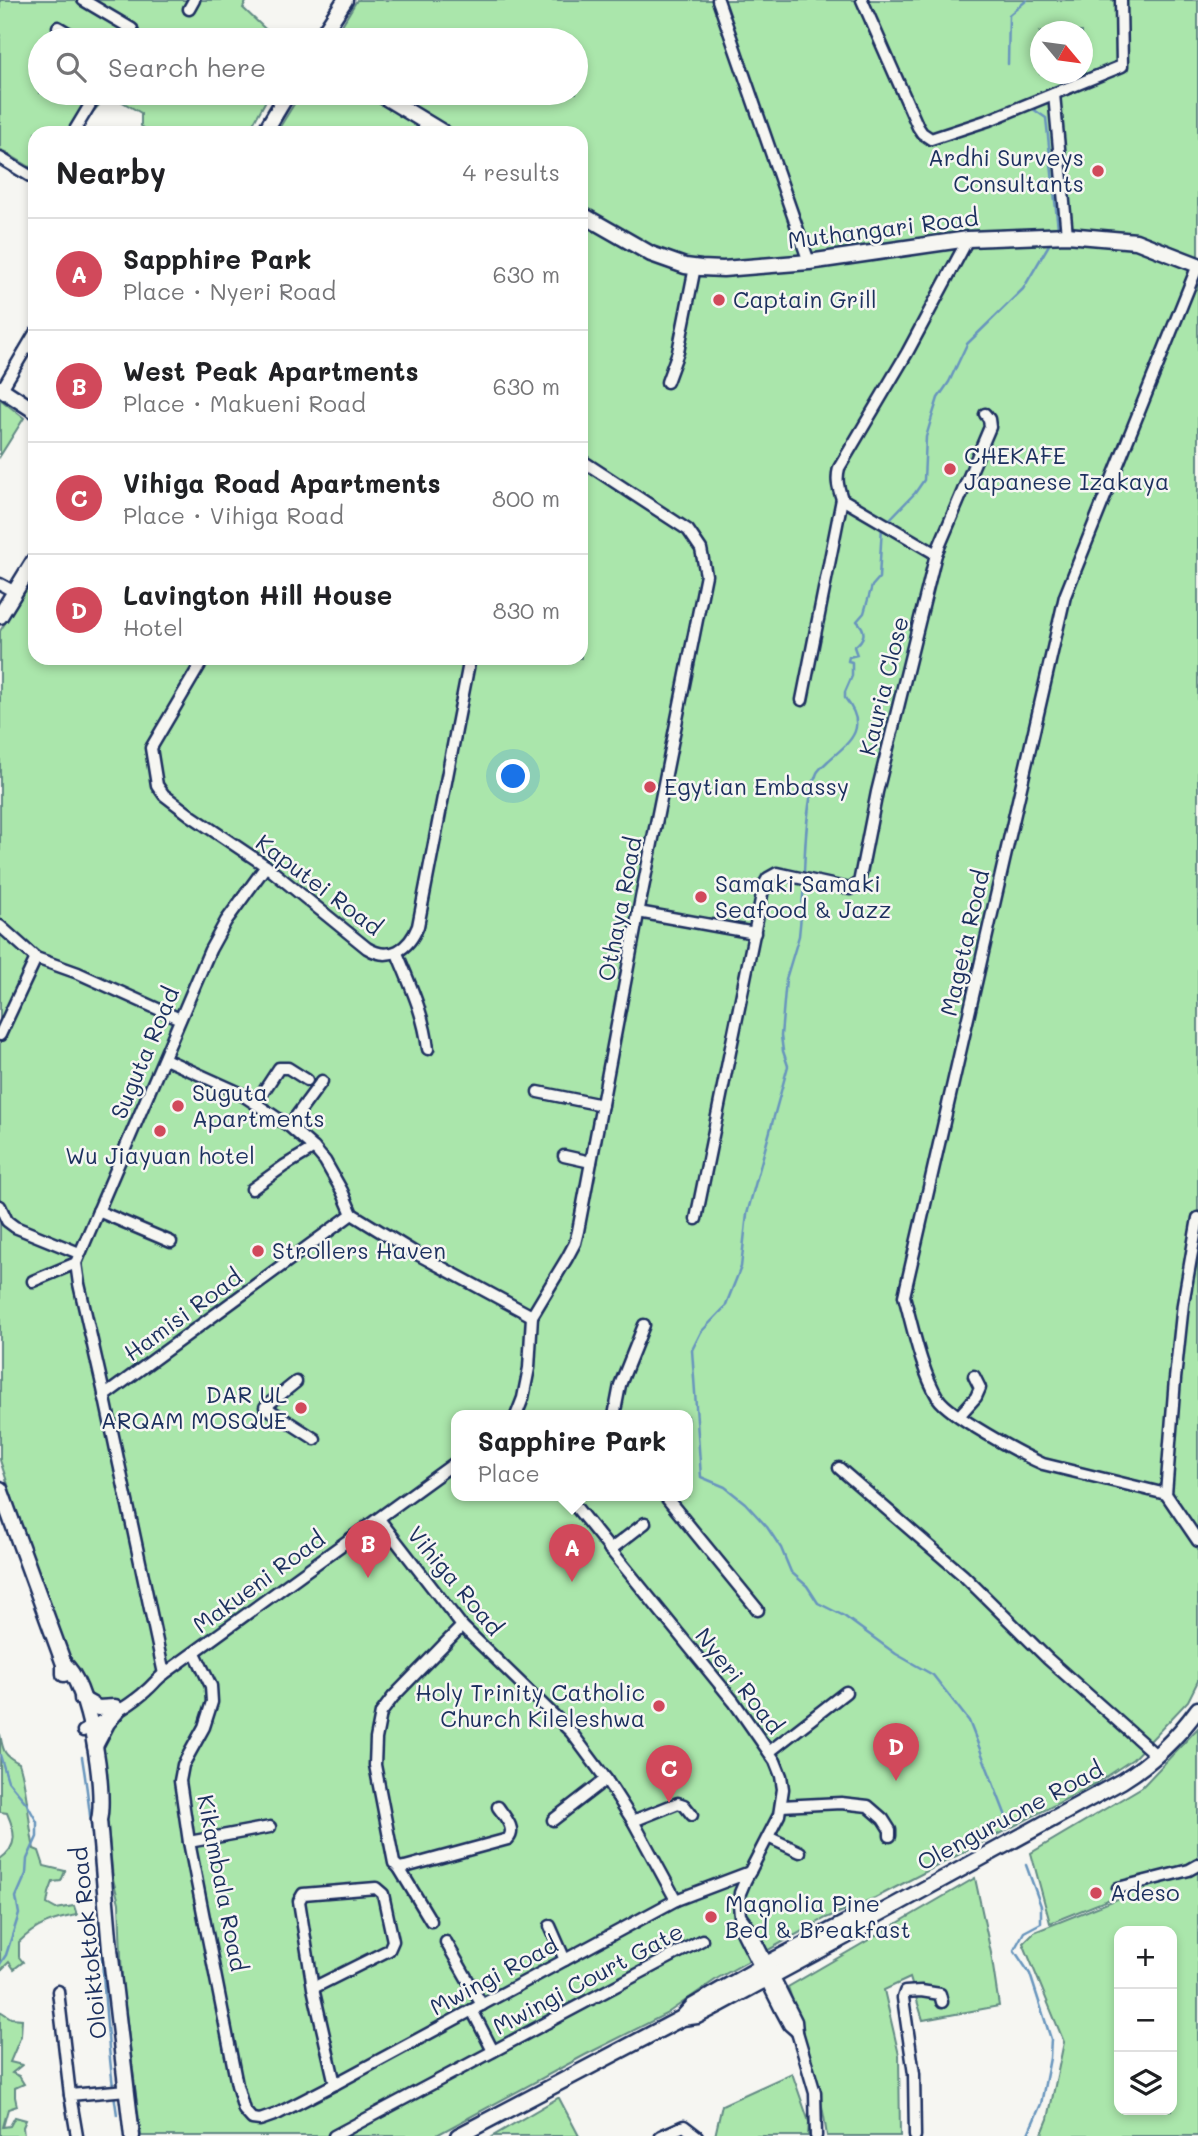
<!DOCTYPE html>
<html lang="en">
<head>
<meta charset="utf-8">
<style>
	:root { --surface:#fff; --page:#f2f2f2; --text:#202124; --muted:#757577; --line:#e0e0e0; --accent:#d1495b }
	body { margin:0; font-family:Mali,sans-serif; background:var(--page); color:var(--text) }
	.controls { position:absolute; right:21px; bottom:21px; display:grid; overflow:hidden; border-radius:14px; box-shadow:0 4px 10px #0003 }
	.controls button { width:63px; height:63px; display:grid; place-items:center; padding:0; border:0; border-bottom:2px solid var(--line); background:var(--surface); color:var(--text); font:35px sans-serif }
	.compass { position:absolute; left:1030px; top:21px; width:63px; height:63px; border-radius:50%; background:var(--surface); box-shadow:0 4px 10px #0003; rotate:119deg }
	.you { position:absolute; left:514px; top:777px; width:24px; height:24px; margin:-18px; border:5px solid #fff; border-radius:50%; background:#1a73e8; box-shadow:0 0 0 10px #1a73e833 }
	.badge { display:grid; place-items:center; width:46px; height:46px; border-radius:50%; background:var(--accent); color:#fff; font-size:23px; font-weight:700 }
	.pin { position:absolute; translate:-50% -58px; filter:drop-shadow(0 2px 4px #0008) }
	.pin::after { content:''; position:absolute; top:37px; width:24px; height:21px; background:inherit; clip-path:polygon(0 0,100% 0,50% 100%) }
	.popup { position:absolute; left:451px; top:1410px; width:242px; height:91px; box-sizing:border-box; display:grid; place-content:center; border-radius:14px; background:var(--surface); filter:drop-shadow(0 2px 5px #0005); font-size:23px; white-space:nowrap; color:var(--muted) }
	.popup b { font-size:26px; color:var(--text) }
	.popup::after { content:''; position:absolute; left:50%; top:100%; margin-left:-14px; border:14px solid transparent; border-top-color:var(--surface) }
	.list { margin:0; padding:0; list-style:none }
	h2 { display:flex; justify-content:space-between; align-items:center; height:91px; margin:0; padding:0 28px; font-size:30px }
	h2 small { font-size:23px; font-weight:400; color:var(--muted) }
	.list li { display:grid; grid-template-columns:46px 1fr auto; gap:21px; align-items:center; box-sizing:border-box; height:112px; padding:0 28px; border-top:2px solid var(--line) }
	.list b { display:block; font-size:26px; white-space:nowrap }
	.list p { margin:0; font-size:23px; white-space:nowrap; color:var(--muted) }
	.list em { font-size:23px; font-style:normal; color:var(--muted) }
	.icon { flex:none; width:38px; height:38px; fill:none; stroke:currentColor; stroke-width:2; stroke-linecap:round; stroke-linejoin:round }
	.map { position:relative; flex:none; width:1198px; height:2136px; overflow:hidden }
	.search { position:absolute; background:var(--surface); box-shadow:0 4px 10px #0003; left:28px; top:28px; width:560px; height:77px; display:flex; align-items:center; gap:18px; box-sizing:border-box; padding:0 24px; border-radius:38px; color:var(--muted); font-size:26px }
	.panel { position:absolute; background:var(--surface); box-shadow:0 4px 10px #0003; left:28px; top:126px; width:560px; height:539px; border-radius:21px }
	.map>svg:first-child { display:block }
	.green { fill:#aae6ab; stroke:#628a84; stroke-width:2; fill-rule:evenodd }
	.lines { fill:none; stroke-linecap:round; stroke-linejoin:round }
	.stream { stroke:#6895bd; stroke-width:2.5 }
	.street-casing { stroke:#1b2f5e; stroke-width:15 }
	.secondary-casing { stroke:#1b2f5e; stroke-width:19 }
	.street { stroke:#f6f6f2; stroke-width:10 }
	.secondary { stroke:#f6f6f2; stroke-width:14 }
	.poi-dot { fill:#d1495b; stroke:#f6f6f2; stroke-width:2.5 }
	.labels { text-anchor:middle; stroke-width:5; stroke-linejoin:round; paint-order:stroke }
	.poi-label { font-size:23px; fill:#1b2f5e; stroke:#f6f6f2; text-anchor:start }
	.street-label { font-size:23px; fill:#1b2f5e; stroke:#f6f6f2 }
</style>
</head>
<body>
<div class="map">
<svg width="1198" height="2136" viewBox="0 0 1198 2136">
	<rect width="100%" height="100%" fill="#f6f6f2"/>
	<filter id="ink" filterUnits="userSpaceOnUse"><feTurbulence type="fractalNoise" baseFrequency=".0143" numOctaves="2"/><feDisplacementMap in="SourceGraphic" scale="14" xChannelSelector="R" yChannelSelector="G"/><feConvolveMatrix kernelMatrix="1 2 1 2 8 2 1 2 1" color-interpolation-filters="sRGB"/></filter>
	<g filter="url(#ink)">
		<g class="green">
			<polygon points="0,0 247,0 243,8 277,40 40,40 40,93 270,93 248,133 151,133 141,126 141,113 109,94 74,133 35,133 35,170 0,149"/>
			<path d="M357 0H1198V1681L1188 1701 1133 1759 1097 1783 875 1898 826 1918 718 1978 666 2014 585 2055 435 2136H141L122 1982 119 1903 113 1879 102 1763 91 1696 70 1657 22 1528 0 1460V631L35 576V658H581V133H276L301 93H576V40H333ZM1040 32H1082V74H1040ZM456 1416H688V1496H456Z"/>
			<polygon points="0,399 24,418 0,456"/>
			<polygon points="1198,1728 1198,1864 1050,1923 1031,1853 1142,1787"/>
			<path d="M0 1734C3 1750 3 1755 19 1763 28 1790 28 1821 34 1849L39 1851 44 1866 65 1871 61 1881 53 1882 49 1893 47 1904 56 1909 74 1906 77 1915C54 1919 36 1925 19 1942V1957L23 1962 14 1969 9 1962 0 1971V1859C19 1846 15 1831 7 1813L0 1812Z"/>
			<path d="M1198 1867V2136H1041L1048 2119 1064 2042 1023 1943 1034 1932ZM1119 1931H1172V2110H1119Z"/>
			<path d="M975 1878 991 1953 999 2006 923 2020 910 1978 884 1990 899 2055 900 2136H827C820 2084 805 2036 788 1987Z"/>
			<polygon points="0,2011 11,2018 22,2019 21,2036 10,2062 22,2065 12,2073 19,2076 24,2084 15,2088 15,2097 17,2106 8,2109 3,2127 10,2126 15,2117 26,2120 23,2127 24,2136 0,2136"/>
			<polygon points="792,2073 809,2122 808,2136 715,2136 722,2105"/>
			<polygon points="559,2098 579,2136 493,2136 558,2098"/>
		</g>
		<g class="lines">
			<g class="stream">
				<polyline points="1008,64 1009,15 1027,0"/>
				<polyline points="1033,109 1046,118 1058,228"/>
				<polyline points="887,522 915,493 924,480 926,437 932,417 938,398 949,382 967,344 1023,289 1050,243"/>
				<path d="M804 872C805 847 807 795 817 773 819 769 824 765 828 761 851 741 869 728 845 698V692L852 676V662L848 661 849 657 857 655 854 647C865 639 867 631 857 621L864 613 872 586 879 578 882 526"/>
				<polyline points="804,886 799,936 786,979 781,1036 783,1051 788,1066 747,1214 741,1267 725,1307 701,1332 692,1350 701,1477 725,1487 745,1503 767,1527 781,1548 791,1572 807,1586 818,1603 844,1616 896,1654 933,1675 969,1721 1009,1824"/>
				<polyline points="0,1755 8,1781 27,1804 37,1822 37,1837 27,1859 26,1874 16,1897 19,1914 6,1955 0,1964"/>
				<path d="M82 1757C100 1866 100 1977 113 2087"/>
				<polyline points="1026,1865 1041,1906 1041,1923 1024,1932 1014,1950 1030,1974 1051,2039 1050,2058 1041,2104 1027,2136"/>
				<polyline points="114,2094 117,2115"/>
			</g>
			<defs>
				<g id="street">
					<polyline points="83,0 132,29 133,34 129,40"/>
					<polyline points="718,0 809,262"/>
					<polyline points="862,0 918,127 922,133 931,139 989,120 1122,66 1121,0"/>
					<polyline points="189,9 194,0"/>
					<polyline points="58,27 80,40"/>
					<polyline points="1054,94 1067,235"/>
					<polyline points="73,133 97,93"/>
					<polyline points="0,158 35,179"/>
					<polyline points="667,382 678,352 695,267"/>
					<polyline points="2,389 35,333"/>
					<polyline points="936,554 990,427 989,419 985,414"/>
					<polyline points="0,584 15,592"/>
					<path d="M204 658 151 748 157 785 164 795 190 815 266 866 367 948C390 962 409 949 418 926L470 658"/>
					<polyline points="802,700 842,499"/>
					<polyline points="638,912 755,933"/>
					<polyline points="0,926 36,958 78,973 180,1019"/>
					<path d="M397 953C410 985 424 1014 428 1049"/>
					<polyline points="0,1035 36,958"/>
					<polyline points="165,1059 238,1092 289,1126 314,1148 325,1161 342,1191 352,1214 417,1254 532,1316"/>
					<polyline points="538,1092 602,1105"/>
					<polyline points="256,1103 279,1068 288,1068 307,1080"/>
					<polyline points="289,1126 322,1081"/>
					<polyline points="564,1156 591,1162"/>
					<polyline points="252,1189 284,1166 314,1148"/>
					<polyline points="0,1206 7,1221 15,1227 79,1253"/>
					<polyline points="98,1211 171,1242"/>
					<polyline points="1198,1218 1183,1304 1175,1379 1166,1494 1198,1541"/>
					<path d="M696 1219 764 885 768 878 777 873 850 889 859 883 877 792 936 554 842 499C838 487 836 480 839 468L907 353 968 239"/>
					<polyline points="33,1281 76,1263"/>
					<polyline points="296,1382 265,1407 315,1439"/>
					<polyline points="104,1396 352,1214"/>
					<polyline points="516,1416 523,1398 529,1368 532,1316 567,1258 575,1243 578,1231 641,898 706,575 701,549 688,530 581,460"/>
					<polyline points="614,1416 620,1385 644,1325"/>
					<polyline points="959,1416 976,1397 980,1388 974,1376"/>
					<polyline points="839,1468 964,1576 1048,1659 1157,1756"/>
					<path d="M1166 1494 1043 1464C1021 1454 950 1416 938 1398 921 1370 913 1328 904 1296L1065 596 1198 265"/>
					<polyline points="567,1496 734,1702 775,1761 781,1776 783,1789 779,1815 745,1881 740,1893 739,1903 741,1930 782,2012 789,2025 797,2032"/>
					<polyline points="665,1496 758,1610"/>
					<polyline points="379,1519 462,1626 571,1732 606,1779 633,1821 676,1900"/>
					<polyline points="610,1550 645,1523"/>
					<path d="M462 1626 393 1697 381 1713 376 1739 375 1765 394 1863 399 1868 405 1867 508 1839C517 1829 504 1816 498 1807"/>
					<polyline points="195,1653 211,1686 212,1702 204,1727 183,1765 180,1781 189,1842 237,2085 244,2110 252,2119 260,2120 277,2114 335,2084 676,1900 750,1872"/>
					<polyline points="164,1674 103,1389 79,1284 76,1263 210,950 226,921 266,866"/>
					<path d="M83 1731C104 1719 129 1707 147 1690 153 1685 157 1679 164 1674L456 1462"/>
					<polyline points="769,1752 846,1692"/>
					<polyline points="781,1806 841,1803 868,1806 883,1819 890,1830 890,1836"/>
					<polyline points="553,1820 606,1779"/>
					<polyline points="633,1821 678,1803 684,1805 692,1815"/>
					<polyline points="768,1837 800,1852"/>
					<polyline points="189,1842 270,1827"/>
					<polyline points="399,1868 431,1921"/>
					<polyline points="1118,1888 1189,1870 1198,1865"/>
					<polyline points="741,1917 750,1929 796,2021 797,2032 815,2093 816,2136"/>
					<polyline points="550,1926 565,1960"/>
					<polyline points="446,1942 482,2005"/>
					<polyline points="313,1988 389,1950 393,1941 383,1894 376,1888 303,1894 299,1901 313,1988 335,2084"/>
					<polyline points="58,1991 70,2095"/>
					<polyline points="472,2010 493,2051"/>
					<polyline points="77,2136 70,2095 127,2090"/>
					<polyline points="334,2136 702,1940"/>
					<polyline points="661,2136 684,2126 697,2136"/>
					<polyline points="915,2136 914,2074 903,1998 905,1992 921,1991 940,1994 942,2002"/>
				</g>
				<g id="secondary">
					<polyline points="319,40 345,0"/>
					<polyline points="378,93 444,133"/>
					<polyline points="264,133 288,93"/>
					<polyline points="581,214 651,254 685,266 701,268 723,269 809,262 968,239 1067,235 1136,241 1198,265"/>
					<polyline points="0,388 35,411"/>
					<polyline points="0,616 35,559"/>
					<polyline points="0,1489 64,1664 64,1674"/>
					<path d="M64 1664C89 1684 106 1790 99 1820L110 1949 132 2136"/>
					<polyline points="82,1699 98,1708 115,1707"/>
					<polyline points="95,1746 107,1723 117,1711"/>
					<polyline points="682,2018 697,2016 720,2004 867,1925 875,1916"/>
					<path d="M458 2136 682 2018 693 2006 768 1963 863 1914 875 1916 1122 1781C1153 1762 1177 1738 1198 1709"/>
				</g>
			</defs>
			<use href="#street" class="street-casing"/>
			<use href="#secondary" class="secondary-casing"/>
			<use href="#street" class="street"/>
			<use href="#secondary" class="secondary"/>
		</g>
	</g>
	<g class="poi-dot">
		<circle cx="1098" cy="171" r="7"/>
		<circle cx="719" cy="300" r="7"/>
		<circle cx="950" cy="469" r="7"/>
		<circle cx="650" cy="787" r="7"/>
		<circle cx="701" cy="897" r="7"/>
		<circle cx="178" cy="1106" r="7"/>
		<circle cx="160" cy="1131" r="7"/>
		<circle cx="258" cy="1251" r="7"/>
		<circle cx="301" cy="1408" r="7"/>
		<circle cx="659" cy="1706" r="7"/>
		<circle cx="1096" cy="1893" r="7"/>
		<circle cx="711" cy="1917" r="7"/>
	</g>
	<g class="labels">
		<g class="poi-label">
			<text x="1084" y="166" text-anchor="end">Ardhi Surveys<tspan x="1084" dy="26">Consultants</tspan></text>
			<text x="733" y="308">Captain Grill</text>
			<text x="964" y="464">CHEKAFE<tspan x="964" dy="26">Japanese Izakaya</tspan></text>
			<text x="664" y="795">Egytian Embassy</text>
			<text x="715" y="892">Samaki Samaki<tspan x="715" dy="26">Seafood &amp; Jazz</tspan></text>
			<text x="192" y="1101">Suguta<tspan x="192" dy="26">Apartments</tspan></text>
			<text x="160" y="1164" text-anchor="middle">Wu Jiayuan hotel</text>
			<text x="272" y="1259">Strollers Haven</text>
			<text x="287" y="1403" text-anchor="end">DAR UL<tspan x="287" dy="26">ARQAM MOSQUE</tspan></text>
			<text x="645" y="1701" text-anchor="end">Holy Trinity Catholic<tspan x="645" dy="26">Church Kileleshwa</tspan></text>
			<text x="1110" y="1901">Adeso</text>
			<text x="725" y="1912">Magnolia Pine<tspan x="725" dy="26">Bed &amp; Breakfast</tspan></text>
		</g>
		<g class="street-label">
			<text transform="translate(883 229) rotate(-7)" y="8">Muthangari Road</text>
			<text transform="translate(884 686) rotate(-76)" y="8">Kauria Close</text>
			<text transform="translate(319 885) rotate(37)" y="8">Kaputei Road</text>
			<text transform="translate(620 909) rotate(-79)" y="8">Othaya Road</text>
			<text transform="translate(965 943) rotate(-77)" y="8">Mageta Road</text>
			<text transform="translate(145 1053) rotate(-67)" y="8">Suguta Road</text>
			<text transform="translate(183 1315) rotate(-36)" y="8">Hamisi Road</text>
			<text transform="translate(455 1581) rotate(50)" y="8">Vihiga Road</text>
			<text transform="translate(259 1582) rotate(-36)" y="8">Makueni Road</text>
			<text transform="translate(739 1681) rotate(52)" y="8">Nyeri Road</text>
			<text transform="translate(1010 1816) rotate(-28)" y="8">Olenguruone Road</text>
			<text transform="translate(222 1883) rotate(79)" y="8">Kikambala Road</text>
			<text transform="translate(89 1943) rotate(-96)" y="8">Oloiktoktok Road</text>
			<text transform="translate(494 1976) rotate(-28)" y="8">Mwingi Road</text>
			<text transform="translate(588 1979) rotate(-28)" y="8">Mwingi Court Gate</text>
		</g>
	</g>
</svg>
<div class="controls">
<button>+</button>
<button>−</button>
<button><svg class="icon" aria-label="layers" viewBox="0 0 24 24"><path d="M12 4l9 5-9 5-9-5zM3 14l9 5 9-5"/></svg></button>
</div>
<svg class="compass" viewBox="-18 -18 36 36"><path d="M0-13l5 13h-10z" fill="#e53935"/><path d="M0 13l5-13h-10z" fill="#757577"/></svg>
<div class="you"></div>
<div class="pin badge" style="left:572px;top:1582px">A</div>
<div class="popup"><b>Sapphire Park</b>Place</div>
<div class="pin badge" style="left:368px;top:1578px">B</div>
<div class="pin badge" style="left:669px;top:1803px">C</div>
<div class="pin badge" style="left:896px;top:1781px">D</div>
<div class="search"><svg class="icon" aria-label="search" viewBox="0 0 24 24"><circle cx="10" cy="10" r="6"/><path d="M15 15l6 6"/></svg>Search here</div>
<section class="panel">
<h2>Nearby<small>4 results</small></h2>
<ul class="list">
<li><span class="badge">A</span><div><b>Sapphire Park</b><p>Place · Nyeri Road</p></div><em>630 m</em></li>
<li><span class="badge">B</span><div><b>West Peak Apartments</b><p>Place · Makueni Road</p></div><em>630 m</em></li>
<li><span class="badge">C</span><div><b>Vihiga Road Apartments</b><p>Place · Vihiga Road</p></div><em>800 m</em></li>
<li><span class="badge">D</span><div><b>Lavington Hill House</b><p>Hotel</p></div><em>830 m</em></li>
</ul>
</section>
</div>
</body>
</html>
